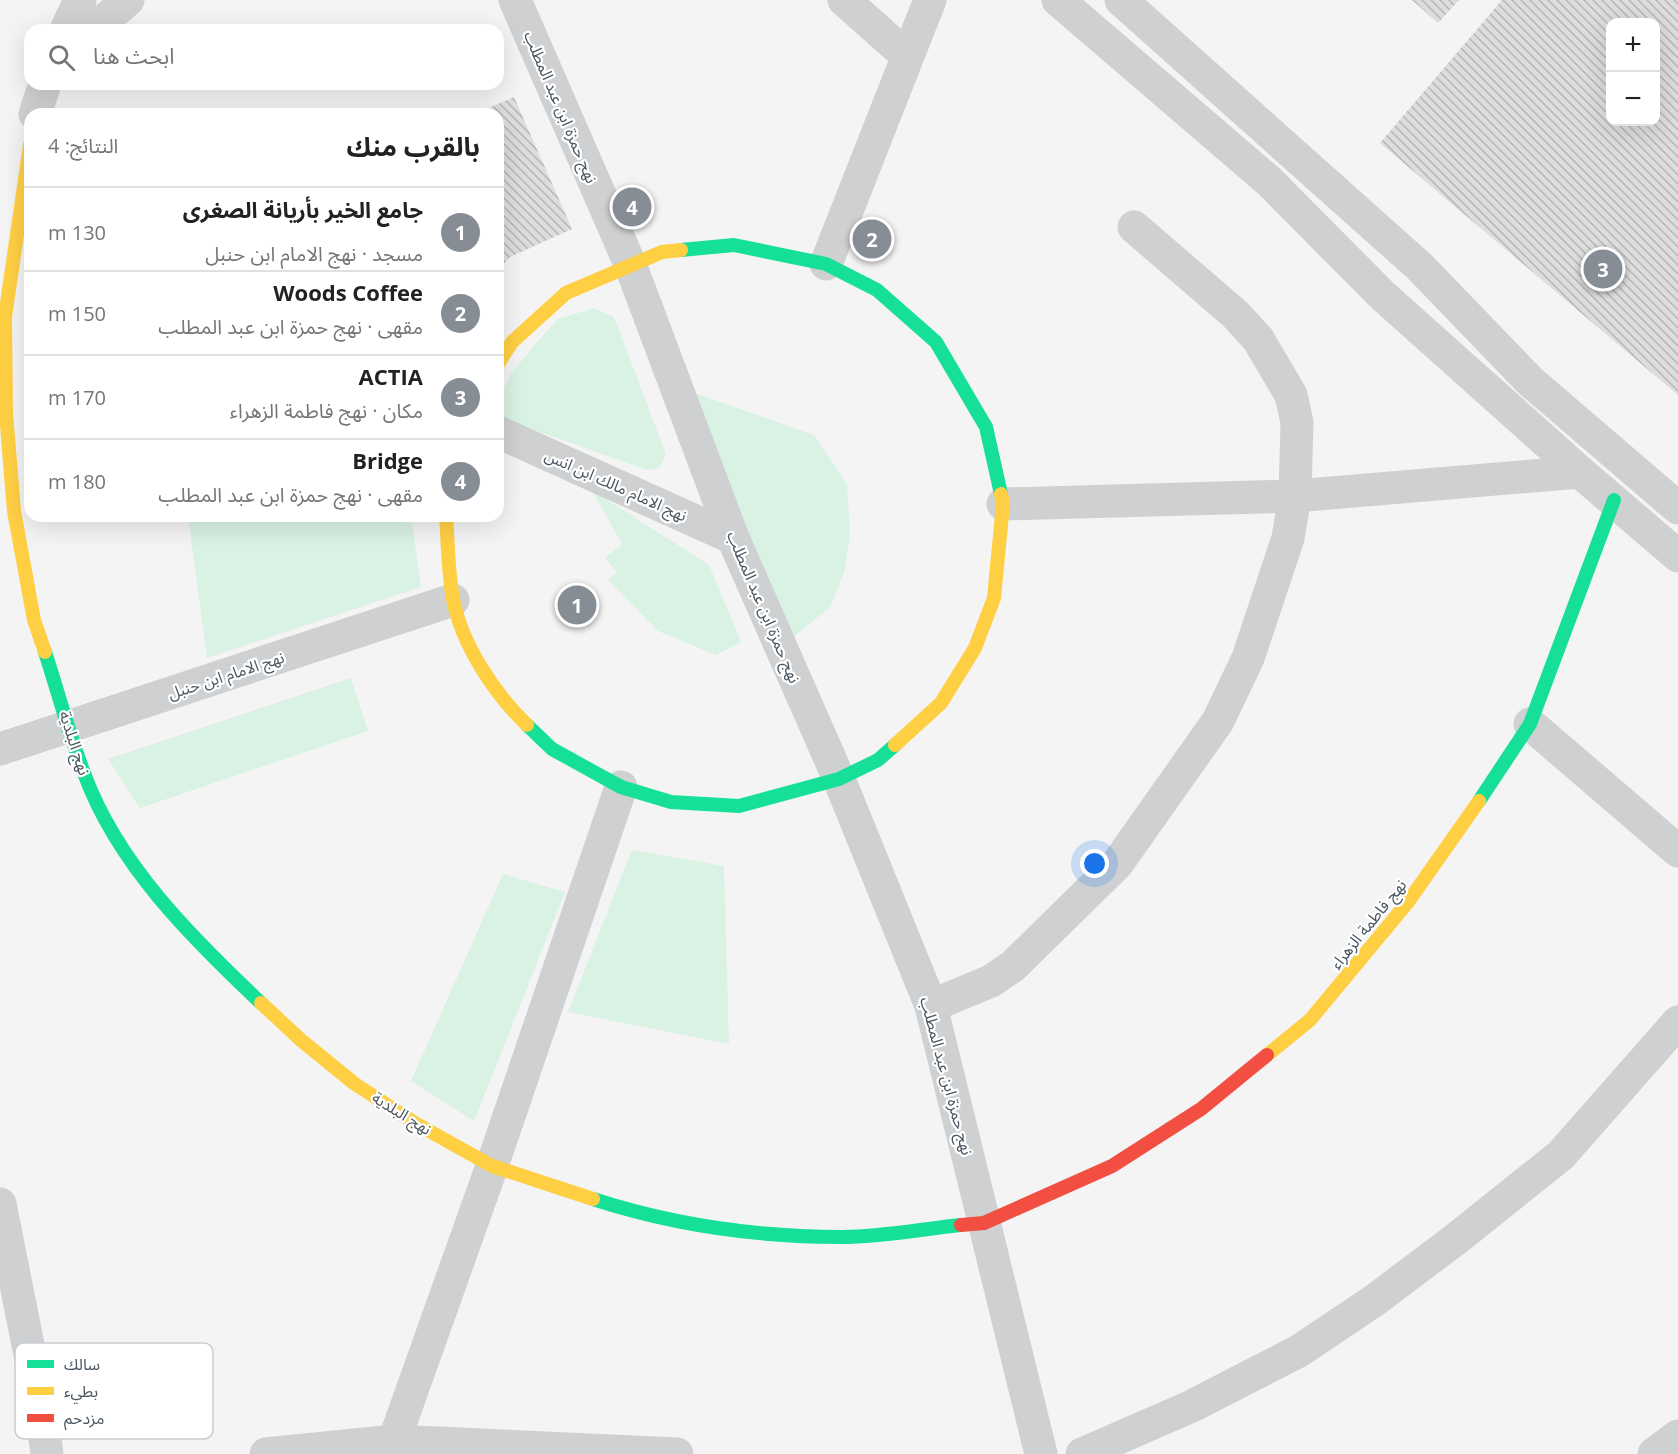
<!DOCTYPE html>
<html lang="ar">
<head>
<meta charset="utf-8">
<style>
	:root { --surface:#fff; --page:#f2f2f2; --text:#222; --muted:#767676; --line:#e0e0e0; --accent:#868d94 }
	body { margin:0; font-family:"Open Sans","Noto Sans Arabic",sans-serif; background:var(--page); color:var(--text); direction:rtl }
	.controls { position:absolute; right:18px; top:18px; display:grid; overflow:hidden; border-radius:12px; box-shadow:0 6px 24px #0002 }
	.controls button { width:54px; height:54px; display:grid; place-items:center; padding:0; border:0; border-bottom:2px solid var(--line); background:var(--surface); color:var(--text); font:30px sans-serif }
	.you { position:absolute; left:1095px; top:864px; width:21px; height:21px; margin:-15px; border:4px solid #fff; border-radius:50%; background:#1a73e8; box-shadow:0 0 0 9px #1a73e833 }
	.badge { display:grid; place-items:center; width:39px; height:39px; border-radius:50%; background:var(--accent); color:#fff; font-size:20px; font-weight:700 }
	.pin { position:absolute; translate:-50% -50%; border:3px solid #fff; box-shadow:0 2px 6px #0006 }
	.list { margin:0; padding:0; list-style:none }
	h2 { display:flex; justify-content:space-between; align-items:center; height:78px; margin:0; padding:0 24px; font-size:26px }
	h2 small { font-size:20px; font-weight:400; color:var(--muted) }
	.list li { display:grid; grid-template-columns:39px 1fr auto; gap:18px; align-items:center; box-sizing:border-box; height:84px; padding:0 24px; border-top:2px solid var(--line) }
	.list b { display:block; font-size:22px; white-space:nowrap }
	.list p { margin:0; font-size:20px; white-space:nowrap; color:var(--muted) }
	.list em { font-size:20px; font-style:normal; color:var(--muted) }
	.icon { flex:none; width:33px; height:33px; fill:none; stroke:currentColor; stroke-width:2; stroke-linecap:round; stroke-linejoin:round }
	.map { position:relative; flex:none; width:1678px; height:1454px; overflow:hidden; direction:ltr }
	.search { position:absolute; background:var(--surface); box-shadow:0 6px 24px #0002; left:24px; top:24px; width:480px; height:66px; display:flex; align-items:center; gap:15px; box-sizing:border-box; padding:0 21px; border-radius:18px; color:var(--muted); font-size:22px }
	.panel { position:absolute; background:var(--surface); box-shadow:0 6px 24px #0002; left:24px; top:108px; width:480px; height:414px; border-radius:18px; direction:rtl }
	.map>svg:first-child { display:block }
	.green { fill:#d9f2e3 }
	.building { fill:url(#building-back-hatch); fill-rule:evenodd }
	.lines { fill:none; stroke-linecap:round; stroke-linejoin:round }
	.street { stroke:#ced0d2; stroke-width:33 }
	.fast { stroke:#16e098; stroke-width:14 }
	.slow { stroke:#ffcf43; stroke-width:14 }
	.jam { stroke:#f24e42; stroke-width:14 }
	.labels { text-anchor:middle; stroke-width:4.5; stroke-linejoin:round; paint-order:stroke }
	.street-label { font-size:16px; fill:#4a5661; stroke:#fff }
	.key { fill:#fff; stroke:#c9ccd0; stroke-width:1.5 }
	.key-label { font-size:16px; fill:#4a5661 }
</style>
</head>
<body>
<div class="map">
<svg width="1678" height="1454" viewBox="0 0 1678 1454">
	<defs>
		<pattern id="building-back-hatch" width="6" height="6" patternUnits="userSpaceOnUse" patternTransform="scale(1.5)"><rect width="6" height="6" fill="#ddddde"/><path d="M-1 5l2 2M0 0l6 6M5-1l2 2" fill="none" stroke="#b5b6b7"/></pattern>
	</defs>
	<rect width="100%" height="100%" fill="#f4f4f4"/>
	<g class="green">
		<polygon points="594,308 614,317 666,454 659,468 647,470 500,418 498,400 512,372 539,340 558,319"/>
		<polygon points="689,391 814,435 847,484 850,535 844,572 831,606 791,639"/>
		<polygon points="592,490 709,565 741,642 716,655 658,631 608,580 617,572 605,558 622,544"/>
		<polygon points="188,516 334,516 412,523 421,587 207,658"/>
		<polygon points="351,678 368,731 140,808 108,759"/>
		<polygon points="632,850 724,866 729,1044 568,1012"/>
		<polygon points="503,874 565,892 474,1121 411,1081"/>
	</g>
	<g class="building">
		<polygon points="1412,0 1459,0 1438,23"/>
		<path d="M1502 0H1678V395L1380 143ZM1610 22H1656V122H1610Z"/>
		<polygon points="514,97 572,229 510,257 498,270 498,114 475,114"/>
	</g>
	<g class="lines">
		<g class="street">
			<polyline points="515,0 630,264 733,538 839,779 931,1006 1041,1454"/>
			<polyline points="844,0 907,56"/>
			<polyline points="1058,0 1270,182 1382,295 1580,472 1678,556"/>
			<polyline points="1121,0 1420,267 1530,381 1678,508"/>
			<polyline points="66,30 80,0"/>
			<polyline points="93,30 128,0"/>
			<polyline points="35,114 45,84"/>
			<polyline points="826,264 930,0"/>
			<polyline points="498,432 733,538"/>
			<polyline points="1003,504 1295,496 1580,472"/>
			<polyline points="1530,724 1678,851"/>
			<polyline points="0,749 453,600"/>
			<polyline points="931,1006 991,981 1013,966 1117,864 1218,721 1248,658 1288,538 1295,496 1297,422 1291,395 1258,339 1235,314 1134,227"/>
			<polyline points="0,1204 42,1415 47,1454"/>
			<polyline points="394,1441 492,1166 621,787"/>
			<polyline points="266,1454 394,1441 677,1454"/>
			<polyline points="1082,1454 1192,1406 1299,1351 1375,1300 1456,1239 1561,1155 1678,1022"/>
			<polyline points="1654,1454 1678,1436"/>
		</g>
		<g class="fast">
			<polyline points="681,250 734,245 826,264 877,290 936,342 986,427 1001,494"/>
			<path d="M45 652C58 692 69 734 84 773 117 864 192 938 261 1003"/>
			<polyline points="527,725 552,749 621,787 671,802 739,806 839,779 878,760 895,745"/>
			<polyline points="1479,801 1530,724 1614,500"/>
			<path d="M593 1199C673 1225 758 1237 842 1237 881 1237 922 1229 961 1225"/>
		</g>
		<g class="slow">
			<polyline points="30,145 5,317 6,413 14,511 34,620 45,652"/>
			<polyline points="498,364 512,342 566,293 662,252 681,250"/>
			<path d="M446 516C448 543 448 572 453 599 462 645 494 693 527 725"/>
			<polyline points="895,745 941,703 975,648 994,598 1003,504 1001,494"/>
			<polyline points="261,1003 302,1041 355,1084 415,1123 492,1166 593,1199"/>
			<polyline points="1267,1055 1310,1020 1408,902 1479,801"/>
		</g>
		<polyline class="jam" points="961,1225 984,1223 1112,1166 1201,1109 1267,1055"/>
	</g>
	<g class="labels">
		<g class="street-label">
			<text transform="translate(561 107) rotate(67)" y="6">نهج حمزة ابن عبد المطلب</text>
			<text transform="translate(616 485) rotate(24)" y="6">نهج الامام مالك ابن انس</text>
			<text transform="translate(764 607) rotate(67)" y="6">نهج حمزة ابن عبد المطلب</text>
			<text transform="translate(226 675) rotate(-18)" y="6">نهج الامام ابن حنبل</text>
			<text transform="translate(75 743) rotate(72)" y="6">نهج البلدية</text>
			<text transform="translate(1368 924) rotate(-51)" y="6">نهج فاطمة الزهراء</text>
			<text transform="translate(947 1076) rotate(75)" y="6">نهج حمزة ابن عبد المطلب</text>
			<text transform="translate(402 1113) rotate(32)" y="6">نهج البلدية</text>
		</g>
	</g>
	<rect x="15" y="1343" width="198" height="96" rx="9" class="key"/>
	<rect x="27" y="1360" width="27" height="8" fill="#16e098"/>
	<rect x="27" y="1387" width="27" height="8" fill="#ffcf43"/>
	<rect x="27" y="1414" width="27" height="8" fill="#f24e42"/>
	<g class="key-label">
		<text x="64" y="1370">سالك</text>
		<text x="64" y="1397">بطيء</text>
		<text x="64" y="1424">مزدحم</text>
	</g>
</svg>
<div class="controls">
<button>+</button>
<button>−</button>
</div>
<div class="you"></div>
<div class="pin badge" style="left:577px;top:605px">1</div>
<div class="pin badge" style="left:872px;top:239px">2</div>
<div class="pin badge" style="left:1603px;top:269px">3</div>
<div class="pin badge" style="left:632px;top:207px">4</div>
<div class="search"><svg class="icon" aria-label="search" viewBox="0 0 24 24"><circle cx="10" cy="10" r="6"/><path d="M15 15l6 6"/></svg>ابحث هنا</div>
<section class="panel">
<h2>بالقرب منك<small>النتائج: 4</small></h2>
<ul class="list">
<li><span class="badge">1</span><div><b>جامع الخير بأريانة الصغرى</b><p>مسجد · نهج الامام ابن حنبل</p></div><em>130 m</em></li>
<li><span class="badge">2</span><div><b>Woods Coffee</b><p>مقهى · نهج حمزة ابن عبد المطلب</p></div><em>150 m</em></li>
<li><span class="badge">3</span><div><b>ACTIA</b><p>مكان · نهج فاطمة الزهراء</p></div><em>170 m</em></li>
<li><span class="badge">4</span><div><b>Bridge</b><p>مقهى · نهج حمزة ابن عبد المطلب</p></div><em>180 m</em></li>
</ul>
</section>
</div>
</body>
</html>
